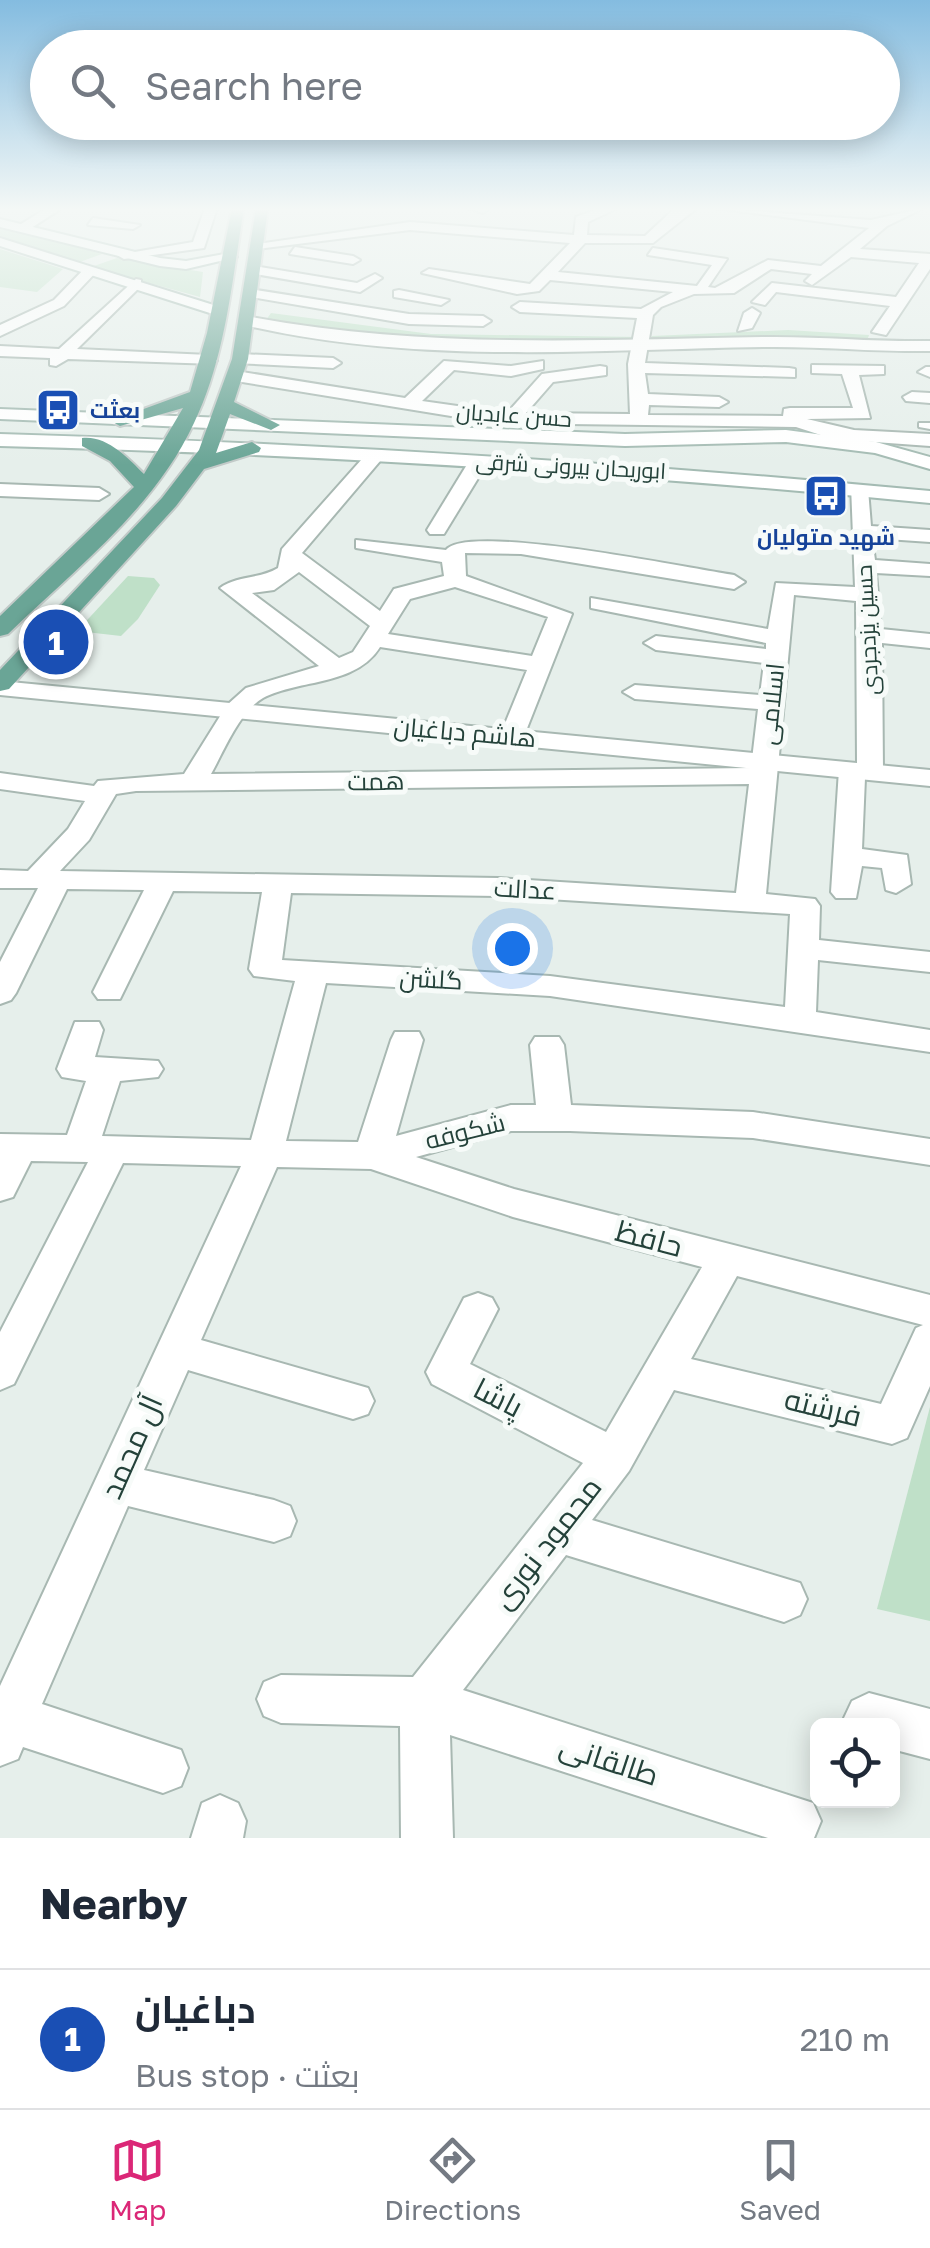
<!DOCTYPE html>
<html lang="en">
<head>
<meta charset="utf-8">
<style>
	:root { --surface:#fff; --page:#f2f2f3; --text:#1f2937; --muted:#747a83; --line:#e0e1e3; --accent:#db2777 }
	body { margin:0; font-family:"Golos Text",Cairo,sans-serif; background:var(--page); color:var(--text) }
	.controls { position:absolute; right:30px; bottom:30px; display:grid; overflow:hidden; border-radius:15px; box-shadow:0 5px 25px #0003 }
	.controls button { width:90px; height:90px; display:grid; place-items:center; padding:0; border:0; border-bottom:2px solid var(--line); background:var(--surface); color:var(--text); font:50px sans-serif }
	.you { position:absolute; left:512px; top:948px; width:35px; height:35px; margin:-25px; border:8px solid #fff; border-radius:50%; background:#1a73e8; box-shadow:0 0 0 15px #1a73e833 }
	.badge { display:grid; place-items:center; width:65px; height:65px; border-radius:50%; background:var(--accent); color:#fff; font-size:32px; font-weight:700 }
	.pin { position:absolute; translate:-50% -50%; border:5px solid #fff; box-shadow:0 2px 10px #0006 }
	.list { margin:0; padding:0; list-style:none }
	h2 { display:flex; justify-content:space-between; align-items:center; height:130px; margin:0; padding:0 40px; font-size:42px }
	h2 small { font-size:32px; font-weight:400; color:var(--muted) }
	.list li { display:grid; grid-template-columns:65px 1fr auto; gap:30px; align-items:center; box-sizing:border-box; height:140px; padding:0 40px; border-top:2px solid var(--line) }
	.list b { display:block; font-size:38px; white-space:nowrap }
	.list p { margin:0; font-size:32px; white-space:nowrap; color:var(--muted) }
	.list em { font-size:32px; font-style:normal; color:var(--muted) }
	.icon { flex:none; width:55px; height:55px; fill:none; stroke:currentColor; stroke-width:2; stroke-linecap:round; stroke-linejoin:round }
	.map { position:relative; flex:none; width:930px; height:1838px; overflow:hidden }
	.search { position:absolute; background:var(--surface); box-shadow:0 5px 25px #0003; left:30px; right:30px; top:30px; height:110px; display:flex; align-items:center; gap:25px; box-sizing:border-box; padding:0 35px; border-radius:55px; color:var(--muted); font-size:38px }
	.sheet { height:270px; background:var(--surface) }
	nav { display:flex; justify-content:space-around; align-items:center; box-sizing:border-box; height:140px; border-top:2px solid var(--line); background:var(--surface); font-size:28px; color:var(--muted) }
	nav a { display:grid; justify-items:center; gap:5px }
	nav .on { color:var(--accent) }
	.map>svg:first-child { display:block }
	.green { fill:#bfe0c8 }
	.lines { fill:none; stroke-linecap:round; stroke-linejoin:round }
	.service-casing { stroke:#a8b8b2; stroke-width:4 }
	.minor-casing { stroke:#a8b8b2; stroke-width:4 }
	.tertiary-casing { stroke:#a8b8b2; stroke-width:4 }
	.secondary-casing { stroke:#a4bbb3; stroke-width:4 }
	.primary-casing { stroke:#c2cac8; stroke-width:4 }
	.service { fill:#fff; fill-rule:evenodd }
	.minor { fill:#fff; fill-rule:evenodd }
	.tertiary { fill:#fff; fill-rule:evenodd }
	.secondary { fill:#fff; fill-rule:evenodd }
	.primary { fill:#6aa596; fill-rule:evenodd }
	.labels { text-anchor:middle; stroke-width:10; stroke-linejoin:round; paint-order:stroke }
	.far-transit-label { font-size:22px; font-weight:bold; fill:#164399; stroke:#f7fbf9; text-anchor:start }
	.far-street-label { font-size:22px; fill:#24423a; stroke:#f7fbf9 }
	.street-label { font-size:25px; fill:#24423a; stroke:#f7fbf9 }
	.near-street-label { font-size:30px; fill:#24423a; stroke:#f7fbf9 }
</style>
</head>
<body>
<div class="map">
<svg width="930" height="1838" viewBox="0 0 930 1838">
	<rect width="100%" height="100%" fill="#e6efeb"/>
	<g class="green">
		<polygon points="0,226 102,254 77,263 0,237"/>
		<polygon points="0,249 63,269 37,292 0,287"/>
		<polygon points="117,258 203,272 200,297 91,267"/>
		<path d="M271 313 431 334 640 337 637 345C511 345 390 340 266 320Z"/>
		<polygon points="788,330 869,335 866,344 650,344 652,336"/>
		<polygon points="128,576 154,578 160,585 138,619 121,636 77,631"/>
		<polygon points="930,1407 930,1621 877,1609"/>
	</g>
	<g class="lines">
		<defs>
			<polygon id="service" points="919,423 930,423 930,429 919,427"/>
			<g id="minor">
				<polygon points="47,208 62,208 25,232 13,229"/>
				<polygon points="205,208 217,208 204,248 124,259 117,255 193,242"/>
				<polygon points="468,208 489,208 489,209 483,213"/>
				<polygon points="601,208 618,208 588,222 587,235 645,236 674,209 697,208 653,243 585,243 558,272 697,286 712,265 648,255 653,248 727,259 708,287 715,288 768,260 821,266 869,228 714,208 871,220 924,208 887,226 860,249 930,254 930,269 886,335 872,332 890,306 776,292 765,305 752,302 772,283 896,297 919,263 851,257 812,285 805,281 812,274 771,269 734,293 694,294 661,307 653,315 645,363 789,368 795,369 795,377 645,373 648,394 719,397 728,402 719,407 649,405 648,415 783,416 784,409 790,408 853,408 842,374 812,373 812,365 884,366 884,374 859,375 870,418 807,419 854,430 930,434 930,446 833,439 796,427 494,423 236,381 228,376 236,371 405,398 444,361 511,366 543,361 543,369 511,376 454,370 422,401 507,413 542,374 600,366 606,367 606,375 553,382 526,413 630,414 628,364 637,318 520,312 512,307 520,302 641,309 673,292 550,280 539,291 517,294 422,273 429,269 530,284 570,243 410,230 257,249 250,245 410,222 574,235 576,217"/>
				<polygon points="93,218 140,225 133,229 88,225"/>
				<polygon points="295,247 353,256 360,260 353,264 290,254"/>
				<polygon points="254,266 357,283 375,274 382,278 360,292 249,273"/>
				<polygon points="86,267 98,270 64,306 0,336 0,325 54,300"/>
				<polygon points="136,279 141,280 141,286 77,349 209,355 217,360 215,364 68,359 56,366 50,365 50,358 0,356 0,346 59,349"/>
				<polygon points="250,289 409,314 483,316 491,321 483,326 409,324 245,296 243,293"/>
				<polygon points="399,290 449,300 441,305 394,297 394,291"/>
				<polygon points="752,308 760,313 752,328 738,331 744,313"/>
				<polygon points="240,354 333,358 341,363 333,368 234,363 234,355"/>
				<polygon points="926,367 930,367 930,377 918,372"/>
				<polygon points="912,392 930,393 930,403 906,401 903,397"/>
				<path d="M370 450 386 454 302 553 380 611 394 589 444 576 442 562 356 548V540L446 550C466 522 692 569 734 575L745 582 734 589 521 554 465 553 466 576 572 614 522 741H504L500 736 527 670 380 647C356 686 300 679 263 698 239 712 224 751 211 774L751 768 758 709 635 699 623 692 635 685 760 695 764 663 656 650 644 643 656 636 766 649V643L591 608V598L768 629 776 583 855 587 851 485 868 489 871 526 930 530V542L872 538 875 560 930 564V576L876 573 881 629 930 634V648L882 643 883 771 879 777 865 778 862 849 907 855 911 884 896 893 886 890 882 868 862 866 856 898H836L831 892 839 770 843 764 857 763 856 601 794 595 766 894 815 899 820 906 819 940 930 952V972L818 960 816 1012 930 1030V1052L550 996 326 983 286 1141 358 1142 391 1040 395 1032H419L423 1040 396 1136 511 1105H536L530 1045 535 1037H559L564 1045 571 1105 753 1112 930 1139V1165L753 1138 570 1131H511L416 1157 514 1189 930 1295V1386L907 1438 892 1444 674 1390 629 1471 592 1520 800 1583 807 1599 800 1615 784 1622 566 1555 463 1690 813 1803 821 1821 814 1838H768L450 1735 453 1838H401L400 1726 281 1723 264 1716 257 1699 264 1682 281 1675 413 1677 583 1463 432 1384 426 1372 464 1298 478 1293 492 1298 498 1309 470 1364 606 1432 702 1267 513 1217 371 1169 277 1167 201 1340 368 1388 374 1401 368 1414 353 1419 188 1370 144 1470 274 1500 290 1506 296 1521 290 1536 274 1542 128 1506 42 1704 181 1750 188 1768 181 1786 163 1793 23 1747 18 1759 0 1766V1686L241 1166 123 1163 14 1384 0 1390V1332L88 1162 31 1161 13 1197 0 1201V1134L67 1135 86 1081 62 1077 57 1069 75 1022H99L103 1030 95 1057 158 1061 163 1069 158 1077 120 1081 102 1136 251 1140 295 981 254 976 249 969 262 892 173 891 120 999H98L93 992 144 890 67 889 16 993 11 1000 0 1004V962L38 888H0V870L28 871 68 829 85 801 0 789V773L94 786 98 781 184 774 227 705 246 688 319 666 220 588C235 576 260 579 278 568L282 549ZM299 572 370 626 353 652 339 658 252 593 274 590ZM455 587 548 617 532 656 388 634 410 599ZM749 784 736 893 498 878 60 871 89 840 116 794 136 791ZM291 893 498 896 790 914 785 1007 550 976 282 960ZM737 1276 923 1325 916 1328 881 1404 691 1359Z"/>
				<polygon points="471,458 488,462 444,534 430,534 427,530"/>
				<polygon points="0,484 99,488 109,494 99,500 0,496"/>
				<polygon points="869,1693 930,1709 930,1759 892,1749 892,1726 848,1726 844,1718 852,1701"/>
				<polygon points="220,1795 238,1803 246,1821 243,1838 191,1838 202,1803"/>
			</g>
			<g id="tertiary">
				<path d="M246 316C419 349 588 340 762 337 818 336 874 342 930 341V351C874 352 819 346 763 347 588 350 413 365 240 324V318Z"/>
				<polygon points="0,681 930,770 930,786 0,695"/>
			</g>
			<g id="secondary">
				<polygon points="0,219 160,258 186,261 230,253 237,257 186,269 160,266 0,227"/>
				<polygon points="0,238 223,308 226,311 213,314 0,246"/>
				<polygon points="0,409 625,434 786,430 876,442 930,457 930,469 875,453 786,442 625,446 0,419"/>
				<path d="M0 434C311 443 620 462 930 491V503C620 473 311 454 0 446Z"/>
			</g>
			<g id="primary">
				<path d="M232 208H244C232 280 226 356 194 423 154 509 75 569 8 634L0 636V616L134 487 110 461 82 446V438C107 435 128 458 144 474L183 408 120 426 111 421 190 392 207 333Z"/>
				<polygon points="256,208 268,208 248,359 234,402 280,425 271,430 230,414 216,453 252,442 261,448 259,452 204,469 176,506 9,689 0,691 0,670 162,498 199,450 232,359"/>
			</g>
		</defs>
		<use href="#service" class="service-casing"/>
		<use href="#minor" class="minor-casing"/>
		<use href="#tertiary" class="tertiary-casing"/>
		<use href="#secondary" class="secondary-casing"/>
		<use href="#primary" class="primary-casing"/>
		<use href="#service" class="service"/>
		<use href="#minor" class="minor"/>
		<use href="#tertiary" class="tertiary"/>
		<use href="#secondary" class="secondary"/>
		<use href="#primary" class="primary"/>
	</g>
	<linearGradient id="sky" x2="0" y2="1"><stop stop-color="#84bce0"/><stop offset="0.45" stop-color="#f4f8f6"/><stop offset="1" stop-color="#f4f8f6" stop-opacity="0"/></linearGradient>
	<rect width="930" height="465" fill="url(#sky)"/>
	<defs>
		<symbol id="bus-square" viewBox="-11 -11 22 22"><rect x="-9" y="-9" width="18" height="18" rx="4" fill="#1a4fb4" stroke="#f7fbf9"/><path d="M-5-6H5V4H4V6H2V4H-2V6H-4V4H-5ZM-3.5-4V0h7V-4ZM-3.5 1.2v1.5H-2V1.2ZM2 1.2v1.5H3.5V1.2Z" fill="#fff"/></symbol>
	</defs>
	<g fill-rule="evenodd">
		<use href="#bus-square" x="33" y="385" width="50" height="50"/>
		<use href="#bus-square" x="801" y="471" width="50" height="50"/>
	</g>
	<g class="labels">
		<g class="far-transit-label">
			<text x="90" y="418">بعثت</text>
			<text x="826" y="545" text-anchor="middle">شهید متولیان</text>
		</g>
		<g class="far-street-label">
			<text transform="translate(514 415) rotate(4)" y="8">حسن عابدیان</text>
			<text transform="translate(571 466) rotate(3)" y="8">ابوریحان بیرونی شرقی</text>
			<text transform="translate(867 630) rotate(-93)" y="8">حسین یزدجردی</text>
		</g>
		<g class="street-label">
			<text transform="translate(771 704) rotate(-84)" y="9">اسلامی</text>
			<text transform="translate(465 732) rotate(5)" y="9">هاشم دباغیان</text>
			<text transform="translate(376 781) rotate(-1)" y="9">همت</text>
			<text transform="translate(525 889) rotate(3)" y="9">عدالت</text>
			<text transform="translate(431 979) rotate(3)" y="9">گلشن</text>
			<text transform="translate(465 1131) rotate(-14)" y="9">شکوفه</text>
		</g>
		<g class="near-street-label">
			<text transform="translate(649 1239) rotate(15)" y="10">حافظ</text>
			<text transform="translate(498 1398) rotate(27)" y="10">پاشا</text>
			<text transform="translate(823 1408) rotate(14)" y="10">فرشته</text>
			<text transform="translate(132 1447) rotate(-66)" y="10">آل محمد</text>
			<text transform="translate(547 1543) rotate(-52)" y="10">محمود نوری</text>
			<text transform="translate(609 1761) rotate(18)" y="10">طالقانی</text>
		</g>
	</g>
</svg>
<div class="controls">
<button><svg class="icon" aria-label="locate" viewBox="0 0 24 24"><circle cx="12" cy="12" r="6"/><path d="M12 2v4M12 18v4M2 12h4M18 12h4"/></svg></button>
</div>
<div class="you"></div>
<div class="pin badge" style="left:56px;top:642px;background:#1a4fb4">1</div>
<div class="search"><svg class="icon" aria-label="search" viewBox="0 0 24 24"><circle cx="10" cy="10" r="6"/><path d="M15 15l6 6"/></svg>Search here</div>
</div>
<section class="sheet">
<h2>Nearby<small></small></h2>
<ul class="list">
<li><span class="badge" style="background:#1a4fb4">1</span><div><b>دباغیان</b><p>Bus stop · بعثت</p></div><em>210 m</em></li>
</ul>
</section>
<nav>
<a class="on"><svg class="icon" aria-label="map" viewBox="0 0 24 24"><path d="M3 6l6-2 6 2 6-2v14l-6 2-6-2-6 2zM9 4v14M15 6v14"/></svg>Map</a>
<a><svg class="icon" aria-label="directions" viewBox="0 0 24 24"><path d="M12 3l9 9-9 9-9-9zM9 14v-3h6M13 9l2 2-2 2"/></svg>Directions</a>
<a><svg class="icon" aria-label="saved" viewBox="0 0 24 24"><path d="M7 4h10v16l-5-4-5 4z"/></svg>Saved</a>
</nav>
</body>
</html>
